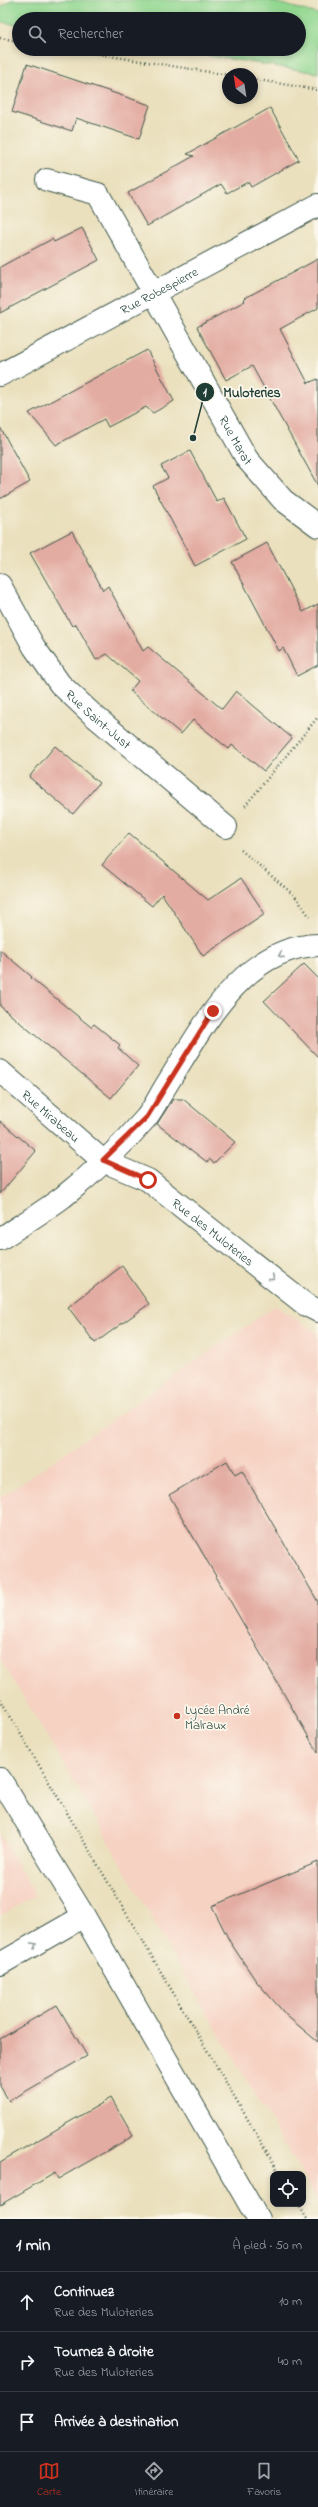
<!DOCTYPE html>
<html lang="fr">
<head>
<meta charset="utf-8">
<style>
	:root { --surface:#171b24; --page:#242831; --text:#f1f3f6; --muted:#9ea1a6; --line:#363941; --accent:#c8321e }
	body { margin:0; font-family:"Indie Flower",sans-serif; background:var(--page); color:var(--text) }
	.controls { position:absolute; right:12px; bottom:12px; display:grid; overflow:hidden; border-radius:8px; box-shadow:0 2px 6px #0003 }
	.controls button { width:36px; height:36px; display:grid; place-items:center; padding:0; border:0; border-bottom:1px solid var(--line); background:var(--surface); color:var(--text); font:20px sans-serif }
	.compass { position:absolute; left:222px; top:68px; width:36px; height:36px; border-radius:50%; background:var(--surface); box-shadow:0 2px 6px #0003; rotate:330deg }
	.stop { position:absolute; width:12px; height:12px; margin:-9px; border:3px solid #c8321e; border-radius:50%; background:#fff }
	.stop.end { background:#c8321e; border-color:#fff; box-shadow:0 1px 4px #0008 }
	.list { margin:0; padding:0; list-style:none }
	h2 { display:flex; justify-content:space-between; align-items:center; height:52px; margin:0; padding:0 16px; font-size:17px }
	h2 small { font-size:13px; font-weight:400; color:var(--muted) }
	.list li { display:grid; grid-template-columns:26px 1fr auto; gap:12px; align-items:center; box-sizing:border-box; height:60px; padding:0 16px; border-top:1px solid var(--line) }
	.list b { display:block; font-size:15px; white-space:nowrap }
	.list p { margin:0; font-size:13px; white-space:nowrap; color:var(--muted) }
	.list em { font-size:13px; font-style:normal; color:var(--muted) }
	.icon { flex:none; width:22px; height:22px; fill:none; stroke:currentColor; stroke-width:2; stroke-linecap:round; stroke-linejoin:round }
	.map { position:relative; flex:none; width:318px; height:2219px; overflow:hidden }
	.search { position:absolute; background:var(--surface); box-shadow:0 2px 6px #0003; left:12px; right:12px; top:12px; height:44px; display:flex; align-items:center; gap:10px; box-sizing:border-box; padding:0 14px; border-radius:22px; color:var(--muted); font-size:15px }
	.sheet { height:232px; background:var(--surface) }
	nav { display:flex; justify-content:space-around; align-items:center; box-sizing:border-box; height:56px; border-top:1px solid var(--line); background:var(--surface); font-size:11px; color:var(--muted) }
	nav a { display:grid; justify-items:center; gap:2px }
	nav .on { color:var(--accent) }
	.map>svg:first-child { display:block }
	.built { fill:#f6d2c3 }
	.green { fill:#92d790; stroke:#588a62 }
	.building { fill:#e3aca2 }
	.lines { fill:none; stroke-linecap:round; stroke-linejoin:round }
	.minor-casing { stroke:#3d5549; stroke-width:24 }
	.path { stroke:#3d5549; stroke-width:2.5; stroke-dasharray:1 3; stroke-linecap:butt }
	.minor { stroke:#fff; stroke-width:22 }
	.oneway { stroke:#8f9e9a }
	.route { stroke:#c8321e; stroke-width:5 }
	.poi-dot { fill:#c8321e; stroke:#fbf7ec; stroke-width:1.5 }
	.labels { text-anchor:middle; stroke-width:3.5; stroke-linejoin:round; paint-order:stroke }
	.street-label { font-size:13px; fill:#1f3d34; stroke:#fbf7ec }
	.poi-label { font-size:13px; fill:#1f3d34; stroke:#fbf7ec; text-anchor:start }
	.leader { fill:none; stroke:#1f3d34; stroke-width:1.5 }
	.callout-dot { fill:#1f3d34; stroke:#fbf7ec; stroke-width:1.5 }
	.mark-label { font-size:12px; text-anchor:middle; font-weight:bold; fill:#fff }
	.callout-label { font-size:14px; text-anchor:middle; font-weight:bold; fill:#1f3d34; stroke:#fbf7ec; stroke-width:3.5; stroke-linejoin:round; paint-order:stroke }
</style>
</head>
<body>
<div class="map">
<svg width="318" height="2219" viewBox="0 0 318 2219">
	<rect width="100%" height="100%" fill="#fbf7ec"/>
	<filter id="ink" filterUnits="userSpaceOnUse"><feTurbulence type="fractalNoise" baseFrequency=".025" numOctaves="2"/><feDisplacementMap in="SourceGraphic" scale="8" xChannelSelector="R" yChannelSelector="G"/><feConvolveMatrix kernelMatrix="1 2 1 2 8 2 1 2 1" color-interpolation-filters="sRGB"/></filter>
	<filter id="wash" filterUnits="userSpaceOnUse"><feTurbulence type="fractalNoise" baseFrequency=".012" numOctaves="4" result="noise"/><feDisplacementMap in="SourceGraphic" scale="16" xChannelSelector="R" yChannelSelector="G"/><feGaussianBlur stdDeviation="0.9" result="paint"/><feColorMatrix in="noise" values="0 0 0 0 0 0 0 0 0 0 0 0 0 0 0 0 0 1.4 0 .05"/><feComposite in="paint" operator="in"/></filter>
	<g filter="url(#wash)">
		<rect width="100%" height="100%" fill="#eae0bd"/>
		<g class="built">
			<polygon points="275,1306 318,1333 318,2201 179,1966 70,1774 0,1659 0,1498"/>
			<polygon points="0,1834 35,1896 0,1916"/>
		</g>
		<polygon class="green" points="11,0 267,0 318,14 318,73 168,49 299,49 299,19 19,19 19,25 0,22 0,8"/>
		<g id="blocks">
			<g class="building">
				<polygon points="27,64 150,105 139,139 76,118 72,131 12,112"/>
				<polygon points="270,108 299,160 251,187 248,182 227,193 221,184 147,226 128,193 194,156 187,154"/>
				<polygon points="82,228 99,260 0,313 0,267 52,239 54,242"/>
				<polygon points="318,259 318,308 280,329 308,383 318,379 318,486 252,366 226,380 197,327 245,301 243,299"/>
				<polygon points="147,350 174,401 153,413 146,407 108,427 104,419 56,445 29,413"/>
				<polygon points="0,427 30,482 0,499"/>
				<polygon points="190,451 217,502 224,498 246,539 195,566 153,486 168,478 161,466"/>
				<polygon points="72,531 103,590 108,586 143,651 148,647 222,709 236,691 292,738 264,771 232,745 229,749 193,720 181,734 130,691 138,681 107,654 96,660 76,624 72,626 30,553"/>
				<polygon points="267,543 303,612 318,604 318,665 297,676 283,648 279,651 232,562"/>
				<polygon points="55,746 99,783 73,814 29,777"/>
				<polygon points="129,833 208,900 241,878 265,914 203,956 162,894 152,906 102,865"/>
				<polygon points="0,950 32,977 31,978 91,1027 94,1024 120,1045 118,1048 138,1066 111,1098 0,1006"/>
				<polygon points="304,964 318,978 318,1057 264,1001"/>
				<polygon points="173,1099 183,1099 235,1142 214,1163 209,1159 207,1162 157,1124"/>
				<polygon points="0,1121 36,1151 0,1194"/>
				<polygon points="122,1266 149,1304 95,1343 68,1307"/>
				<polygon points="227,1461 235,1475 242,1471 318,1602 318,1753 169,1495"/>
				<polygon points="318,1862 318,2042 287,2016 256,1981 230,1942 212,1906"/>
				<polygon points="57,2005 87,2056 9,2101 0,2086 0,2039"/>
				<polygon points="111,2098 133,2136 58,2179 55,2173 0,2205 0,2162"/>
			</g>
		</g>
	</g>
	<g filter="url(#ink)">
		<use href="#blocks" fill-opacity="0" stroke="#3d5549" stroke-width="1"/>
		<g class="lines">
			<defs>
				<g id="minor">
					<path id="s1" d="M47 180 98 194 247 459 283 500 318 526"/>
					<path id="s2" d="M0 375 318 205"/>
					<path id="s3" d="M0 585 34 647 60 684 92 714 226 827"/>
					<path id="s4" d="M0 1071 103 1161 148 1180 306 1305 318 1311"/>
					<path d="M0 1239C21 1225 43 1212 63 1197 92 1174 122 1146 146 1118 154 1108 160 1095 167 1084 202 1029 242 947 318 945"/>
					<polyline points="0,1779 84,1916 258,2219"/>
					<polyline points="0,1964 84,1916"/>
				</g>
			</defs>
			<use href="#minor" class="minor-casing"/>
			<g class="path">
				<polyline points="0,38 19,41"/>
				<polyline points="66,49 228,75"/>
				<polyline points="252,79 318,90"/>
				<polyline points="245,806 318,717"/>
				<polyline points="241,850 295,896 310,917"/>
				<polyline points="0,1699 280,2174"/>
				<polyline points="298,2204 307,2219"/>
			</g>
			<use href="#minor" class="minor"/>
		</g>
		<defs><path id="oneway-chevron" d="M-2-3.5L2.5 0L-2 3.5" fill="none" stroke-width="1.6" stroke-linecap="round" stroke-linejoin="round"/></defs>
		<g class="oneway">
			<use href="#oneway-chevron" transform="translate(281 955) rotate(157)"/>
			<use href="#oneway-chevron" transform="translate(272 1278) rotate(39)"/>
			<use href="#oneway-chevron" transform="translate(34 1945) rotate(-30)"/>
		</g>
	</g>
	<g class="lines" filter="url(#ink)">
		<polyline class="route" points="148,1180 103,1160 147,1117 213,1011"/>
	</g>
	<circle class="poi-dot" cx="177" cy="1716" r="4"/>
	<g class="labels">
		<g class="street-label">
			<text dy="5" stroke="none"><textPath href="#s2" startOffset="180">Rue Robespierre</textPath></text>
			<text dy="5" stroke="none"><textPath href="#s1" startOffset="335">Rue Marat</textPath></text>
			<text dy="5" stroke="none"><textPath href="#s3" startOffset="168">Rue Saint-Just</textPath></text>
			<text dy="5" stroke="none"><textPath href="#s4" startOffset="68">Rue Mirabeau</textPath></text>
			<text dy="5" stroke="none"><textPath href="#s4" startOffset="269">Rue des Muloteries</textPath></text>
		</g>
		<g class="poi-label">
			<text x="185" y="1714">Lycée André<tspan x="185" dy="15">Malraux</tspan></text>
		</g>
	</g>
	<path class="leader" d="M193 438L205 392"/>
	<g class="callout-dot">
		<circle cx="193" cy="438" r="4"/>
		<circle cx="205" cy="392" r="10"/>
	</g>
	<g class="mark-label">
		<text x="205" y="396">1</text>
	</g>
	<g class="callout-label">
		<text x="252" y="397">Muloteries</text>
	</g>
</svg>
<div class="controls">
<button><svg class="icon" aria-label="locate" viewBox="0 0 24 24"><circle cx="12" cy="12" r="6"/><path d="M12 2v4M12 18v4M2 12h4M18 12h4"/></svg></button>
</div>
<svg class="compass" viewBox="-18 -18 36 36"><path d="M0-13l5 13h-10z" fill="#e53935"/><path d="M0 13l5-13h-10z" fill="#9ea1a6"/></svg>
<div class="stop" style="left:148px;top:1180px"></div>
<div class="stop end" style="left:213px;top:1011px"></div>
<div class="search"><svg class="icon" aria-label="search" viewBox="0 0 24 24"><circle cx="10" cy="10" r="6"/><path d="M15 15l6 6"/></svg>Rechercher</div>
</div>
<section class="sheet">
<h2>1 min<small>À pied · 50 m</small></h2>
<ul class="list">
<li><svg class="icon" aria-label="ahead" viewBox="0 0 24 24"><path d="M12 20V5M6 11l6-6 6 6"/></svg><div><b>Continuez</b><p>Rue des Muloteries</p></div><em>10 m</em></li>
<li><svg class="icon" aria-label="right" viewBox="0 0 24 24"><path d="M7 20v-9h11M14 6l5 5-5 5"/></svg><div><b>Tournez à droite</b><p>Rue des Muloteries</p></div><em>40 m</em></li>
<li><svg class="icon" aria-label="arrive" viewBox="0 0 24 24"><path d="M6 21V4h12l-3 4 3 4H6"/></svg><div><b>Arrivée à destination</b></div></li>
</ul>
</section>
<nav>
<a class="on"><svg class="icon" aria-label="map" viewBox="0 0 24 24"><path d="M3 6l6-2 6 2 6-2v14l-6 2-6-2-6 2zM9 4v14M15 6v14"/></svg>Carte</a>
<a><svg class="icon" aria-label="directions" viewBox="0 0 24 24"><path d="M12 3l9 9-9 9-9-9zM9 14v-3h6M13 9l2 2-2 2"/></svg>Itinéraire</a>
<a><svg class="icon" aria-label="saved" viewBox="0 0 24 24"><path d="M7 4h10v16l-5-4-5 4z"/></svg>Favoris</a>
</nav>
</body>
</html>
